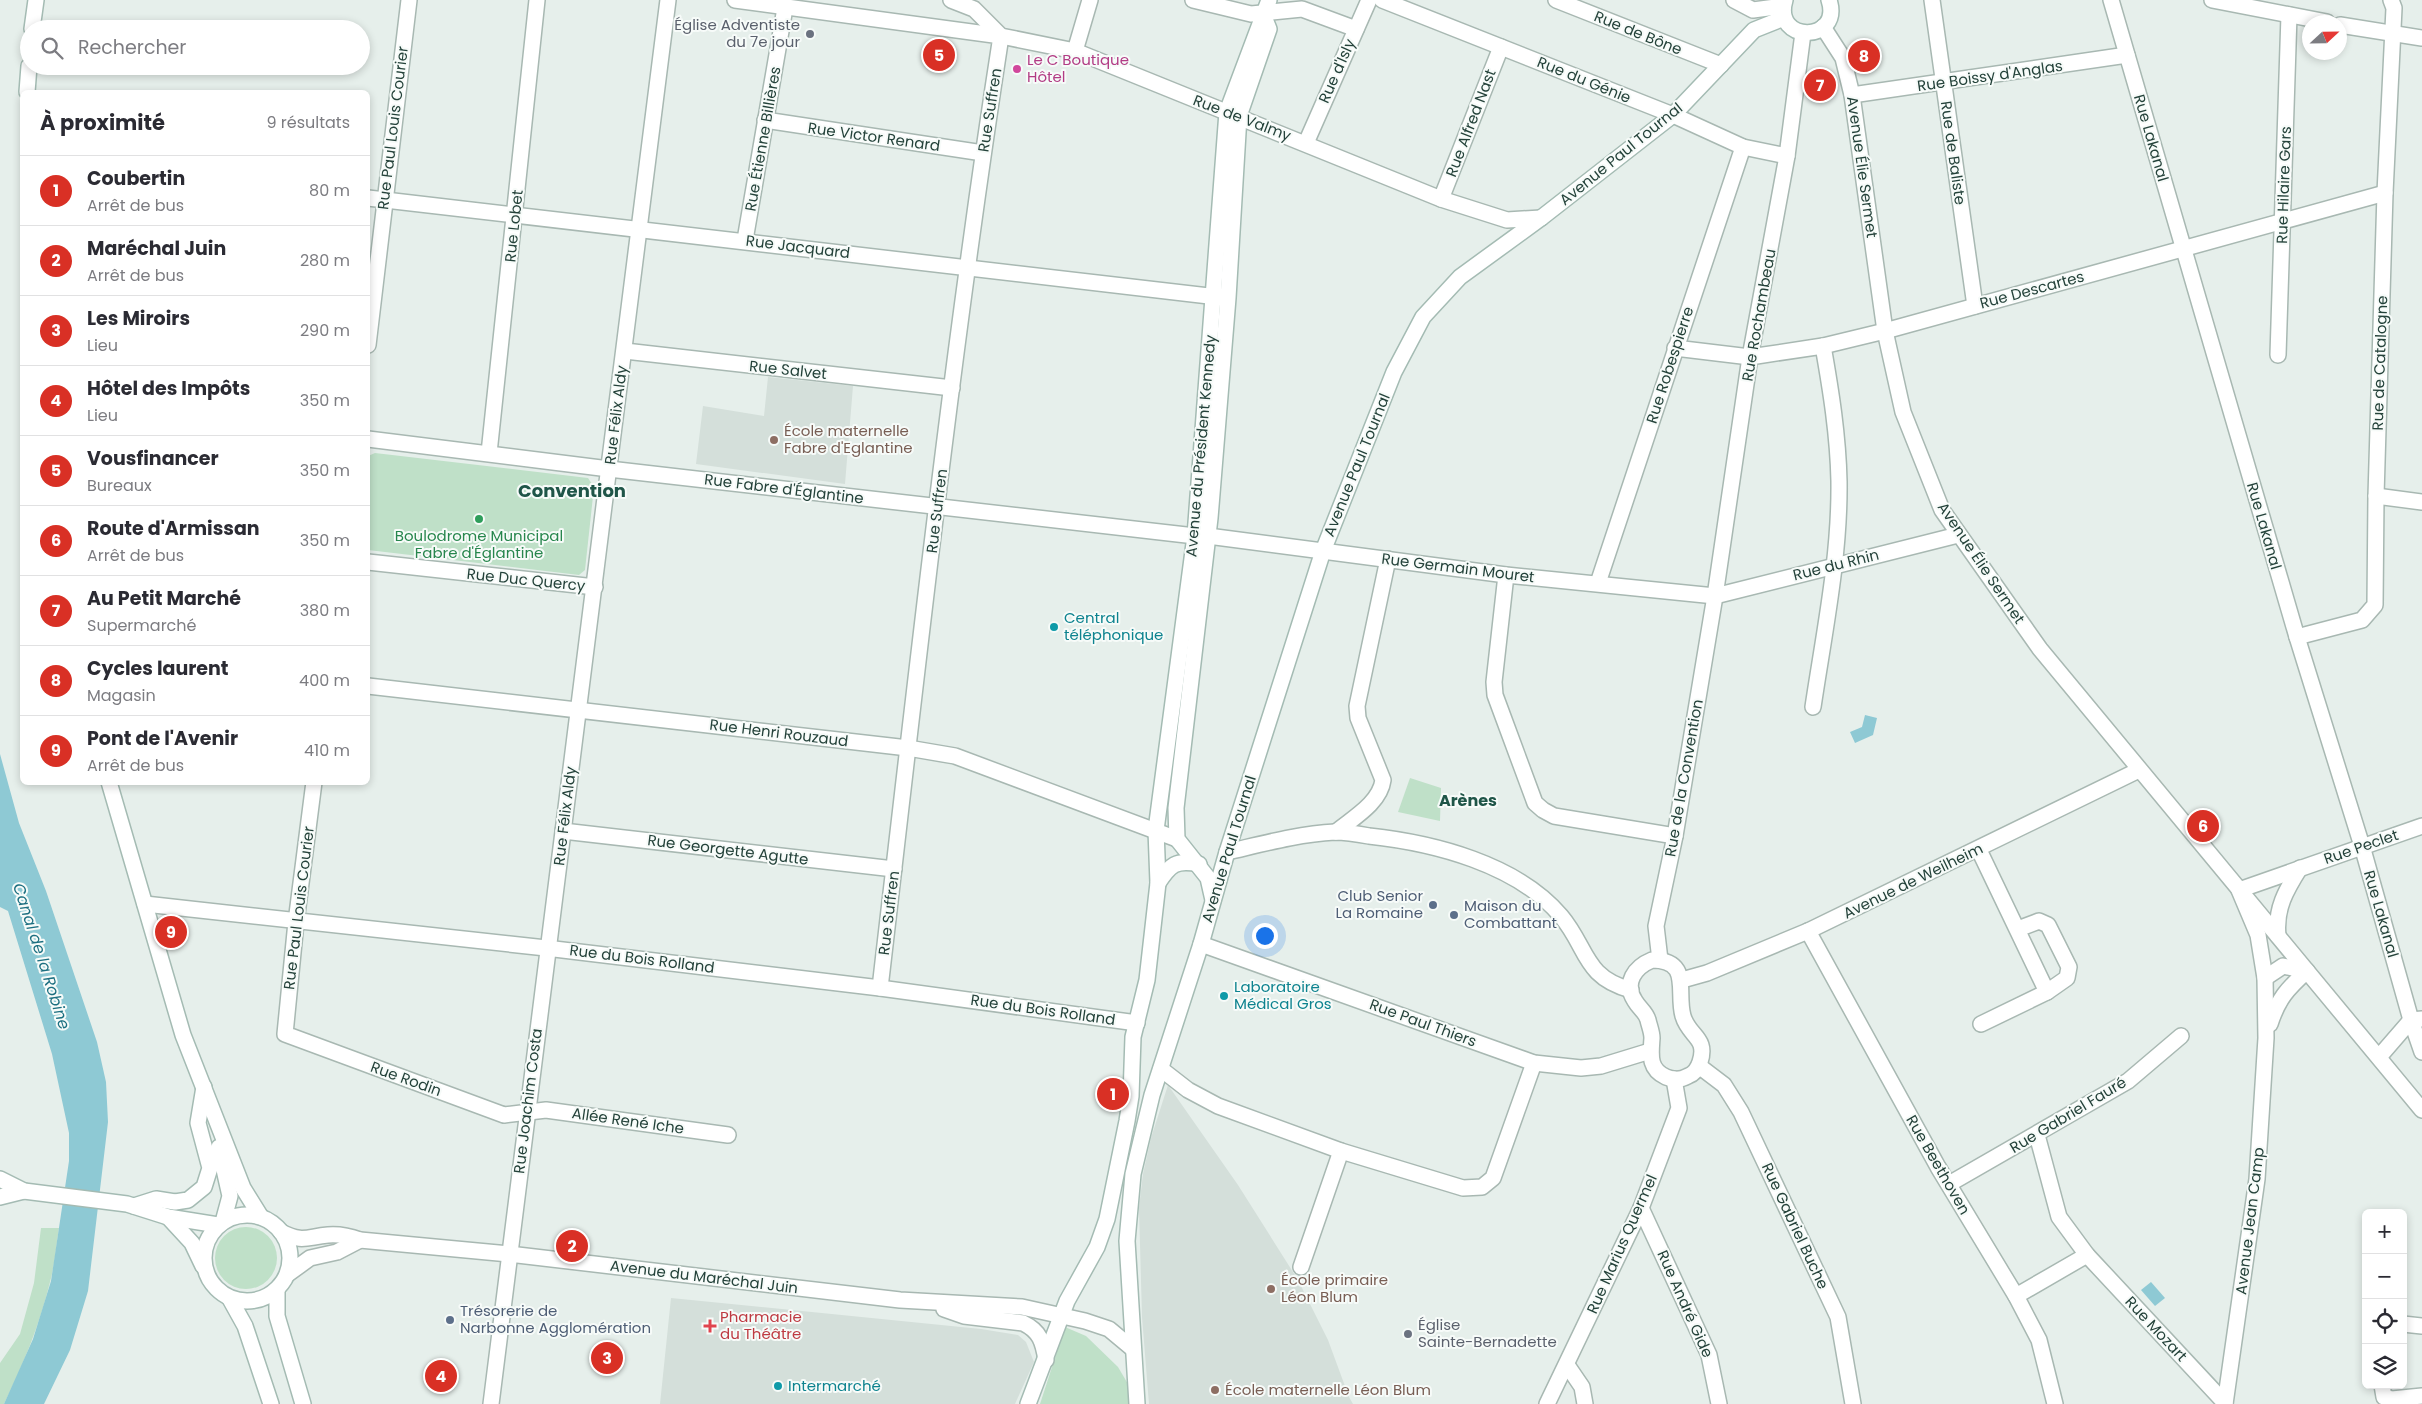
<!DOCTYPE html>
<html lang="fr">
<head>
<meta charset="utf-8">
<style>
	:root { --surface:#fff; --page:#f2f2f3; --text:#2b2b33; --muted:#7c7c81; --line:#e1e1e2; --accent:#d93025 }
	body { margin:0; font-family:Poppins,sans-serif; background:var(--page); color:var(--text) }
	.controls { position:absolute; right:15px; bottom:15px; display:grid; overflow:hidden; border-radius:8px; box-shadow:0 2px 8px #0003 }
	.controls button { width:45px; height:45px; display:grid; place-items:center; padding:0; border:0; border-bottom:1px solid var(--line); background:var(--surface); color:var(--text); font:25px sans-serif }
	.compass { position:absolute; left:2302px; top:15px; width:45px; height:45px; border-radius:50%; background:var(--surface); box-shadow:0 2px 8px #0003; rotate:68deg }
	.you { position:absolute; left:1264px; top:935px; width:18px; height:18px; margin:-12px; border:4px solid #fff; border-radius:50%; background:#1a73e8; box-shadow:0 0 0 8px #1a73e833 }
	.badge { display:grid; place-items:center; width:32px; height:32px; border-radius:50%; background:var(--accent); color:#fff; font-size:16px; font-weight:700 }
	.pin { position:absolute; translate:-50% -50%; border:2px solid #fff; box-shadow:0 1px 5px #0006 }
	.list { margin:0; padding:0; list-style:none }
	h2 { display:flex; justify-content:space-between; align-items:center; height:65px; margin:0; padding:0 20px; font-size:21px }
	h2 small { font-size:16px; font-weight:400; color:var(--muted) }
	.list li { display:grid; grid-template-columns:32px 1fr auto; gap:15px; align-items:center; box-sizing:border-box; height:70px; padding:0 20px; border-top:1px solid var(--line) }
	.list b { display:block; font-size:19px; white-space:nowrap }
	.list p { margin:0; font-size:16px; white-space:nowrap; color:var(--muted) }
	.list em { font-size:16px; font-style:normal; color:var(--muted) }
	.icon { flex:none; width:28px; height:28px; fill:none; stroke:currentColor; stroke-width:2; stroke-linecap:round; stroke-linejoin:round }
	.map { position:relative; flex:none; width:2422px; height:1404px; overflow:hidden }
	.search { position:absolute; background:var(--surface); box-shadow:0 2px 8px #0003; left:20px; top:20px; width:350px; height:55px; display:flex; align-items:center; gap:12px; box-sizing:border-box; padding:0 18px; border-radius:28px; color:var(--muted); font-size:19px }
	.panel { position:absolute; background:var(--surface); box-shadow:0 2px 8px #0003; left:20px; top:90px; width:350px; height:695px; border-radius:8px }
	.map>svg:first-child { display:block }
	.built { fill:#d4dfda }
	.green { fill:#bfe0c8 }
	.water { fill:#8ec9d4 }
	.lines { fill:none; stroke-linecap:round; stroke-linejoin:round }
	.minor-casing { stroke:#a8b8b2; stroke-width:18 }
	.tertiary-casing { stroke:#a8b8b2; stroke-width:18 }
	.secondary-casing { stroke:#a4bbb3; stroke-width:18 }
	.minor { stroke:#fff; stroke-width:15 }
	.tertiary { stroke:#fff; stroke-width:15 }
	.secondary { stroke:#fff; stroke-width:15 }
	.worship-dot { fill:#6b7280; stroke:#f7fbf9; stroke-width:2 }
	.hotel-dot { fill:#d1479c; stroke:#f7fbf9; stroke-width:2 }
	.education-dot { fill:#8d6e63; stroke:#f7fbf9; stroke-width:2 }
	.leisure-dot { fill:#2e9e5b; stroke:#f7fbf9; stroke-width:2 }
	.culture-dot { fill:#0f9aa8; stroke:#f7fbf9; stroke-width:2 }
	.service-dot { fill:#5c6f8a; stroke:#f7fbf9; stroke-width:2 }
	.health-dot { fill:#e0444e; stroke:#f7fbf9; stroke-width:2 }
	.labels { text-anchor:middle; stroke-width:4; stroke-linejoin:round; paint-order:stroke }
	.worship-label { font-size:15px; fill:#5b616d; stroke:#f7fbf9; text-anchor:end }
	.street-label { font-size:15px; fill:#24423a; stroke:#f7fbf9 }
	.hotel-label { font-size:15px; fill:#b23c85; stroke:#f7fbf9; text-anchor:start }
	.education-label { font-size:15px; fill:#785e54; stroke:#f7fbf9; text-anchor:start }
	.leisure-label { font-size:15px; fill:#27864d; stroke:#f7fbf9 }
	.culture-label { font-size:15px; fill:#0d838f; stroke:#f7fbf9; text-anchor:start }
	.service-label { font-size:15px; fill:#4e5e75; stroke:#f7fbf9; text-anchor:start }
	.health-label { font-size:15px; fill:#be3a42; stroke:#f7fbf9; text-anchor:start }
	.neighbourhood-label { font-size:16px; font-weight:bold; fill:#1f5548; stroke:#f7fbf9 }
	.water-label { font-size:16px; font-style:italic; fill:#1c6f80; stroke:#f7fbf9 }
	.quarter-label { font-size:18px; font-weight:bold; fill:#1f5548; stroke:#f7fbf9 }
</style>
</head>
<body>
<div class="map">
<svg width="2422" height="1404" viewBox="0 0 2422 1404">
	<rect width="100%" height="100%" fill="#e6efeb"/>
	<g class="built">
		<polygon points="768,377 853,386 845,484 696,464 703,406 764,416"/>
		<polygon points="1168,1085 1238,1185 1298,1280 1328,1340 1349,1397 1353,1404 1149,1404 1142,1317 1139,1208 1143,1174 1151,1138"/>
		<polygon points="671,1298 981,1329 1018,1335 1026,1342 1034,1362 1015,1404 660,1404"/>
	</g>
	<g class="green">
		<polygon points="375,453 588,478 594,487 585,570 579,575 368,550 368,456"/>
		<polygon points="1410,778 1441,788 1440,821 1398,812"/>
		<circle cx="246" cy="1258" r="31"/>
		<path d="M41 1228H59C56 1246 55 1264 50 1282 40 1324 23 1365 4 1404H0V1363L20 1334 34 1283Z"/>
		<polygon points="1065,1327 1086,1336 1118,1367 1128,1384 1130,1404 1040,1404"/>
	</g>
	<g class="water">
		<polygon points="1865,715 1877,718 1873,735 1855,743 1850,732 1862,727"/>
		<polygon points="0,754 19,823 46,891 97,1042 106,1082 108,1122 88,1291 70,1350 44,1404 4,1404 33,1339 51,1281 69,1161 69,1133 52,1054 8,911 0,907"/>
		<polygon points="2151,1282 2165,1298 2155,1306 2141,1290"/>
	</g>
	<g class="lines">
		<defs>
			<g id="minor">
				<path d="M735 0 1001 36C952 352 917 670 880 988"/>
				<polyline points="951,0 974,9 1001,36 1075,51 1441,199 1507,220 1541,218"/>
				<polyline points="1193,0 1251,14 1302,9 1356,29"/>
				<polyline points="1382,0 1673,115 1743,147 1787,156"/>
				<polyline points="1556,0 1721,65"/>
				<polyline points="1932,0 1975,306"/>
				<polyline points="2111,0 2297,637 2362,846 2411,1020 2422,1052"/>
				<polyline points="2212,0 2327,22"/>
				<polyline points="2340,25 2422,38"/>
				<polyline points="1075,51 1090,0"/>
				<polyline points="1852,95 2127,55"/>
				<polyline points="765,120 983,153"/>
				<polyline points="1306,143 1369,0"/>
				<polyline points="368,198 1226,298"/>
				<polyline points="1441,199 1501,47"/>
				<polyline points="745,240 785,8"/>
				<polyline points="368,345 409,0"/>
				<polyline points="1675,348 1750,357 1823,346 1885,331 2385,193"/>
				<polyline points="625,351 952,388"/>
				<polyline points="2278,355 2289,15"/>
				<polyline points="368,439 609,469 1195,536 1208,536 1506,575 1715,596 1958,535"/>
				<polyline points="489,453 537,0"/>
				<polyline points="2376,496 2422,502"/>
				<polyline points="368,562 595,587"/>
				<polyline points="1506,575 1494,682 1495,695 1535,803 1543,810 1554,816 1675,836"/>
				<polyline points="1598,583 1743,147"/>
				<polyline points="2297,637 2362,620 2375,605 2376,496 2385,193 2394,8 2391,0"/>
				<polyline points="368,686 908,748 955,756 1177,839"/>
				<path d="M1813 707C1824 633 1840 557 1839 481 1838 435 1831 391 1823 346"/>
				<polyline points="314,782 296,922 285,1034 504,1115 546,1110 728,1135"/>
				<polyline points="563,831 894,869"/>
				<path d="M1336 832C1353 818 1380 803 1383 780L1358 718 1357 706 1388 559"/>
				<polyline points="1979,850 2047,992 2067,978 2069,967 2048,925 2039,921 2018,929"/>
				<path d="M1227 852C1262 844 1298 834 1335 832 1346 832 1358 834 1369 836 1434 843 1517 864 1561 916 1588 948 1583 977 1631 990"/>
				<polyline points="145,904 546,948 880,988 1137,1023"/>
				<polyline points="1808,931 1938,1167 2016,1296 2039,1340 2055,1404"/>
				<path d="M2278 936C2275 909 2286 890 2300 868"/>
				<polyline points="1201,944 1534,1063 1581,1068 1601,1066 1650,1051"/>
				<path d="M1652 960C1692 960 1676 992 1683 1016 1689 1037 1708 1037 1700 1062 1698 1068 1694 1074 1688 1076 1681 1080 1673 1080 1666 1077 1648 1069 1651 1054 1652 1038 1652 1032 1649 1025 1648 1020 1646 1012 1639 1008 1635 1001 1623 983 1635 967 1652 960Z"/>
				<polyline points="1660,960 1656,926 1675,836 1715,596 1750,357 1787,156 1803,33"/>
				<path d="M2265 978 2283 966 2307 971C2287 989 2278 999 2270 1024"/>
				<polyline points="1682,980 1707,973 1808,931 2139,770"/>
				<polyline points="1981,1024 2047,992"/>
				<polyline points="2379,1057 2411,1020 2422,1019"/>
				<polyline points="1699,1066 1724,1085 1741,1112 1838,1317 1853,1404"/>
				<polyline points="1161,1069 1188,1090 1218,1106 1341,1151 1463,1188 1482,1187 1493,1178 1534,1063"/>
				<polyline points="2037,1135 2059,1217 2087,1255 2225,1403"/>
				<polyline points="1949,1184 2128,1081 2181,1036"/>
				<polyline points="1641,1208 1709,1355 1719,1404"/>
				<polyline points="1301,1267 1341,1151"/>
				<polyline points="2016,1296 2087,1255"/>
				<polyline points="2403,1324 2422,1326"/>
				<polyline points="1567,1365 1582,1387 1585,1404"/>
				<polyline points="2382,1385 2384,1397 2392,1399 2422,1396"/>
				<path d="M491 1404C549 936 609 468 668 0"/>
				<polyline points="1547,1404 1641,1208 1679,1108 1674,1079"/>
				<polyline points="2225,1404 2257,1179 2266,1038 2265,978 2258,935 2239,890 2422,826"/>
			</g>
			<g id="tertiary">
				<polyline points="1734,0 1753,10 1783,6"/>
				<polyline points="1823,27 1843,58 1852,95 1885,331 1903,412 1942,510 2040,649 2422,1110"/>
				<path d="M281 1232C303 1243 306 1237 328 1235 340 1234 349 1236 360 1240L509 1254 900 1300 1022 1307 1085 1321 1109 1329 1133 1349"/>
				<polyline points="288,1274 310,1258 337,1252 360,1240"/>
				<path d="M944 1309 964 1316 1023 1323C1040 1331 1043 1342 1046 1360"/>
			</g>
			<g id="secondary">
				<path d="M1785 0C1772 44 1843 43 1829 0"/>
				<polyline points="32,29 36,0"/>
				<polyline points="27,92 29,66"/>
				<polyline points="109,782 183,1035 243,1188 261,1217"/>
				<path d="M1158 883C1170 865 1176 859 1199 864"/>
				<polyline points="1213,900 1208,878 1177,839 1176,808 1210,518 1228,298 1239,116 1269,29 1263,14"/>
				<polyline points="219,1147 230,1196 223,1222"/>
				<polyline points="0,1179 24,1191 127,1204 168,1217 218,1225"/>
				<polyline points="0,1197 24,1191"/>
				<polyline points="134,1206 156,1199 175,1202 188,1200 204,1187 210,1168 198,1123 204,1087"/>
				<circle cx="247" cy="1258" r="43"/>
				<polyline points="168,1217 192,1243 203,1266"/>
				<polyline points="277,1290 277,1316 303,1404"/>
				<polyline points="230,1299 245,1326 271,1404"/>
				<polyline points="1028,1404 1067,1301 1097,1247 1107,1219 1127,1121 1131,1096 1133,1037 1147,980 1158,883 1156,830 1195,536 1227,112 1269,0"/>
				<polyline points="1137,1404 1127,1241 1133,1174 1152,1095 1201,944 1227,852 1323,551 1394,372 1423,317 1460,277 1541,218 1673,115 1754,30 1784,18"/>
			</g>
		</defs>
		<use href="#minor" class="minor-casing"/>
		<use href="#tertiary" class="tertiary-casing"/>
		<use href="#secondary" class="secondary-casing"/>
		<use href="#minor" class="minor"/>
		<use href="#tertiary" class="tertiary"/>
		<use href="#secondary" class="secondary"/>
	</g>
	<g class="worship-dot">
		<circle cx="810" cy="34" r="5"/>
		<circle cx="1408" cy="1334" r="5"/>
	</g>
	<circle class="hotel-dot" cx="1017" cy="69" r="5"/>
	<g class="education-dot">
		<circle cx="774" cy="440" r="5"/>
		<circle cx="1271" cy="1289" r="5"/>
		<circle cx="1215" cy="1390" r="5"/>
	</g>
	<circle class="leisure-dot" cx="479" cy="519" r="5"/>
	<g class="culture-dot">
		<circle cx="1054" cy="627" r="5"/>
		<circle cx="1224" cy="996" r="5"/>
		<circle cx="778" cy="1386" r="5"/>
	</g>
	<g class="service-dot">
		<circle cx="1433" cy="905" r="5"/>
		<circle cx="1454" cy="915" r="5"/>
		<circle cx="450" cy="1320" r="5"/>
	</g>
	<path class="health-dot" d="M707.5 1318.5h5v5h5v5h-5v5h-5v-5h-5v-5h5z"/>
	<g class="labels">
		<g class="worship-label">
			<text x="800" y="30">Église Adventiste<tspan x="800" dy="17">du 7e jour</tspan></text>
			<text x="1418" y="1330" text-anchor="start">Église<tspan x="1418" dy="17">Sainte-Bernadette</tspan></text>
		</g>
		<g class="street-label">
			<text transform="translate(1638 33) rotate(22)" y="5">Rue de Bône</text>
			<text transform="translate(1337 71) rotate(-66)" y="5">Rue d'Isly</text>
			<text transform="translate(1990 76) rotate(-8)" y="5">Rue Boissy d'Anglas</text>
			<text transform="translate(1584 80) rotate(22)" y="5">Rue du Génie</text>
			<text transform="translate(990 110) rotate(-81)" y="5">Rue Suffren</text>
			<text transform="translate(1242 118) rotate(21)" y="5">Rue de Valmy</text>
			<text transform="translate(1471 123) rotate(-69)" y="5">Rue Alfred Nast</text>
			<text transform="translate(393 128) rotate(-83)" y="5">Rue Paul Louis Courier</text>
			<text transform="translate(874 137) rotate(8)" y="5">Rue Victor Renard</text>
			<text transform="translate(2151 138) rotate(74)" y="5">Rue Lakanal</text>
			<text transform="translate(763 139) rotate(-80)" y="5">Rue Étienne Billières</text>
			<text transform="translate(1953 153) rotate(82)" y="5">Rue de Baliste</text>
			<text transform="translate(1621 154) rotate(-39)" y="5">Avenue Paul Tournal</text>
			<text transform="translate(1862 167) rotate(82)" y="5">Avenue Élie Sermet</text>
			<text transform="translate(2284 185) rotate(-88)" y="5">Rue Hilaire Gars</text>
			<text transform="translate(514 226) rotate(-84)" y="5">Rue Lobet</text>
			<text transform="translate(798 247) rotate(7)" y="5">Rue Jacquard</text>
			<text transform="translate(2032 290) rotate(-15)" y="5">Rue Descartes</text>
			<text transform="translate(1759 315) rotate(-80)" y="5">Rue Rochambeau</text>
			<text transform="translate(2380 363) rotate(-88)" y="5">Rue de Catalogne</text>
			<text transform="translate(1670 365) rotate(-72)" y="5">Rue Robespierre</text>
			<text transform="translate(788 370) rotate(6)" y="5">Rue Salvet</text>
			<text transform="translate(616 415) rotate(-83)" y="5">Rue Félix Aldy</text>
			<text transform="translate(1201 446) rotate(-85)" y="5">Avenue du Président Kennedy</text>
			<text transform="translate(1357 465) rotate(-68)" y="5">Avenue Paul Tournal</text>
			<text transform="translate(784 489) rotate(7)" y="5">Rue Fabre d'Églantine</text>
			<text transform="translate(937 511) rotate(-83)" y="5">Rue Suffren</text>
			<text transform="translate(2264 526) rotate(74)" y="5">Rue Lakanal</text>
			<text transform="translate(1981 563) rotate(56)" y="5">Avenue Élie Sermet</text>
			<text transform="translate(1836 565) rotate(-14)" y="5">Rue du Rhin</text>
			<text transform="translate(1458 568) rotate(7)" y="5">Rue Germain Mouret</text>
			<text transform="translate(526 580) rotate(6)" y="5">Rue Duc Quercy</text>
			<text transform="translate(779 733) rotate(7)" y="5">Rue Henri Rouzaud</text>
			<text transform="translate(1684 778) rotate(-80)" y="5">Rue de la Convention</text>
			<text transform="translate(565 816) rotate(-83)" y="5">Rue Félix Aldy</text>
			<text transform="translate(2361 847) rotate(-19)" y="5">Rue Peclet</text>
			<text transform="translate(1229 849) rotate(-73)" y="5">Avenue Paul Tournal</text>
			<text transform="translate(728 850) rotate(7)" y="5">Rue Georgette Agutte</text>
			<text transform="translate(1913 881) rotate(-26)" y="5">Avenue de Weilheim</text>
			<text transform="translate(299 908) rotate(-83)" y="5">Rue Paul Louis Courier</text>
			<text transform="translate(889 913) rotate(-83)" y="5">Rue Suffren</text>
			<text transform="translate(2381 914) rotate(74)" y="5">Rue Lakanal</text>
			<text transform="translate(642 959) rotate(7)" y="5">Rue du Bois Rolland</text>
			<text transform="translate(1043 1010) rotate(8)" y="5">Rue du Bois Rolland</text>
			<text transform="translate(1423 1023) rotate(20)" y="5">Rue Paul Thiers</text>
			<text transform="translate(406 1079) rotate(20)" y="5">Rue Rodin</text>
			<text transform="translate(528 1101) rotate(-83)" y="5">Rue Joachim Costa</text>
			<text transform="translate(2068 1115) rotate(-31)" y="5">Rue Gabriel Fauré</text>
			<text transform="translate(628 1121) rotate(8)" y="5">Allée René Iche</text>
			<text transform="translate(1938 1165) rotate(60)" y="5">Rue Beethoven</text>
			<text transform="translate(2250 1221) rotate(-83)" y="5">Avenue Jean Camp</text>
			<text transform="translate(1795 1226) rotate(65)" y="5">Rue Gabriel Buche</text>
			<text transform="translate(1622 1244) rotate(-66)" y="5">Rue Marius Quermel</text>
			<text transform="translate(704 1277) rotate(7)" y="5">Avenue du Maréchal Juin</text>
			<text transform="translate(1685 1304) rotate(66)" y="5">Rue André Gide</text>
			<text transform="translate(2156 1329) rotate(47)" y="5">Rue Mozart</text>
		</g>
		<g class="hotel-label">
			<text x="1027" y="65">Le C Boutique<tspan x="1027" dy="17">Hôtel</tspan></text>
		</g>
		<g class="education-label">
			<text x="784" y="436">École maternelle<tspan x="784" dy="17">Fabre d'Eglantine</tspan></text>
			<text x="1281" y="1285">École primaire<tspan x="1281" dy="17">Léon Blum</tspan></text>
			<text x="1225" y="1395">École maternelle Léon Blum</text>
		</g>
		<g class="leisure-label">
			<text x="479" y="541">Boulodrome Municipal<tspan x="479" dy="17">Fabre d'Églantine</tspan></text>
		</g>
		<g class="culture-label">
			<text x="1064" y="623">Central<tspan x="1064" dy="17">téléphonique</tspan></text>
			<text x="1234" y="992">Laboratoire<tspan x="1234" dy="17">Médical Gros</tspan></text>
			<text x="788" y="1391">Intermarché</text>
		</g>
		<g class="service-label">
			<text x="1423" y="901" text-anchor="end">Club Senior<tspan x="1423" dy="17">La Romaine</tspan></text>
			<text x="1464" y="911">Maison du<tspan x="1464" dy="17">Combattant</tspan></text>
			<text x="460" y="1316">Trésorerie de<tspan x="460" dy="17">Narbonne Agglomération</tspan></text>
		</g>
		<g class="health-label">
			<text x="720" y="1322">Pharmacie<tspan x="720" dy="17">du Théâtre</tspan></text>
		</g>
		<g class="neighbourhood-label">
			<text x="1468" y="806">Arènes</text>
		</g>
		<g class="water-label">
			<text transform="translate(42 956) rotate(72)" y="6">Canal de la Robine</text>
		</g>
		<g class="quarter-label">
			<text x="572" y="497">Convention</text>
		</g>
	</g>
</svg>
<div class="controls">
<button>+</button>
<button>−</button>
<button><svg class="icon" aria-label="locate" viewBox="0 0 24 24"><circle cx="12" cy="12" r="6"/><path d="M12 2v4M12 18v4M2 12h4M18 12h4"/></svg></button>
<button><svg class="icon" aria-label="layers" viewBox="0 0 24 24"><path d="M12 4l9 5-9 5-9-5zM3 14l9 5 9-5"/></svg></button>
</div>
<svg class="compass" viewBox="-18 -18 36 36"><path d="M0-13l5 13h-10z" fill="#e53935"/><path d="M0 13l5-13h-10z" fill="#7c7c81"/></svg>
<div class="you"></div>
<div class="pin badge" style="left:1113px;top:1094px">1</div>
<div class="pin badge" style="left:572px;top:1246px">2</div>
<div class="pin badge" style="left:607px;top:1358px">3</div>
<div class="pin badge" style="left:441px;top:1376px">4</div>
<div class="pin badge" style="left:939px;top:55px">5</div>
<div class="pin badge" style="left:2203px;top:826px">6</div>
<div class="pin badge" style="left:1820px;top:85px">7</div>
<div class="pin badge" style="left:1864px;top:56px">8</div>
<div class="pin badge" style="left:171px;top:932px">9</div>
<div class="search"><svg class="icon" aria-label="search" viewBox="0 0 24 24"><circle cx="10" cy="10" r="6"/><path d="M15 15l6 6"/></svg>Rechercher</div>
<section class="panel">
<h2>À proximité<small>9 résultats</small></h2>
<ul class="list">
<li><span class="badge">1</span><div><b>Coubertin</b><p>Arrêt de bus</p></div><em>80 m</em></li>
<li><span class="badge">2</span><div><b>Maréchal Juin</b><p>Arrêt de bus</p></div><em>280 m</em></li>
<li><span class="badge">3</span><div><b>Les Miroirs</b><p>Lieu</p></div><em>290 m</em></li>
<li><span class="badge">4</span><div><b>Hôtel des Impôts</b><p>Lieu</p></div><em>350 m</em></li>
<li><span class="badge">5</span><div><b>Vousfinancer</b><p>Bureaux</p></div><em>350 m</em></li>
<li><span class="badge">6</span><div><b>Route d'Armissan</b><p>Arrêt de bus</p></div><em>350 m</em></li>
<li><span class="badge">7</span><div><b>Au Petit Marché</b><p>Supermarché</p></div><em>380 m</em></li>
<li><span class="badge">8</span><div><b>Cycles laurent</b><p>Magasin</p></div><em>400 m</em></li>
<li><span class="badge">9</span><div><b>Pont de l'Avenir</b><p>Arrêt de bus</p></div><em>410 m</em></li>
</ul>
</section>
</div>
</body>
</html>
